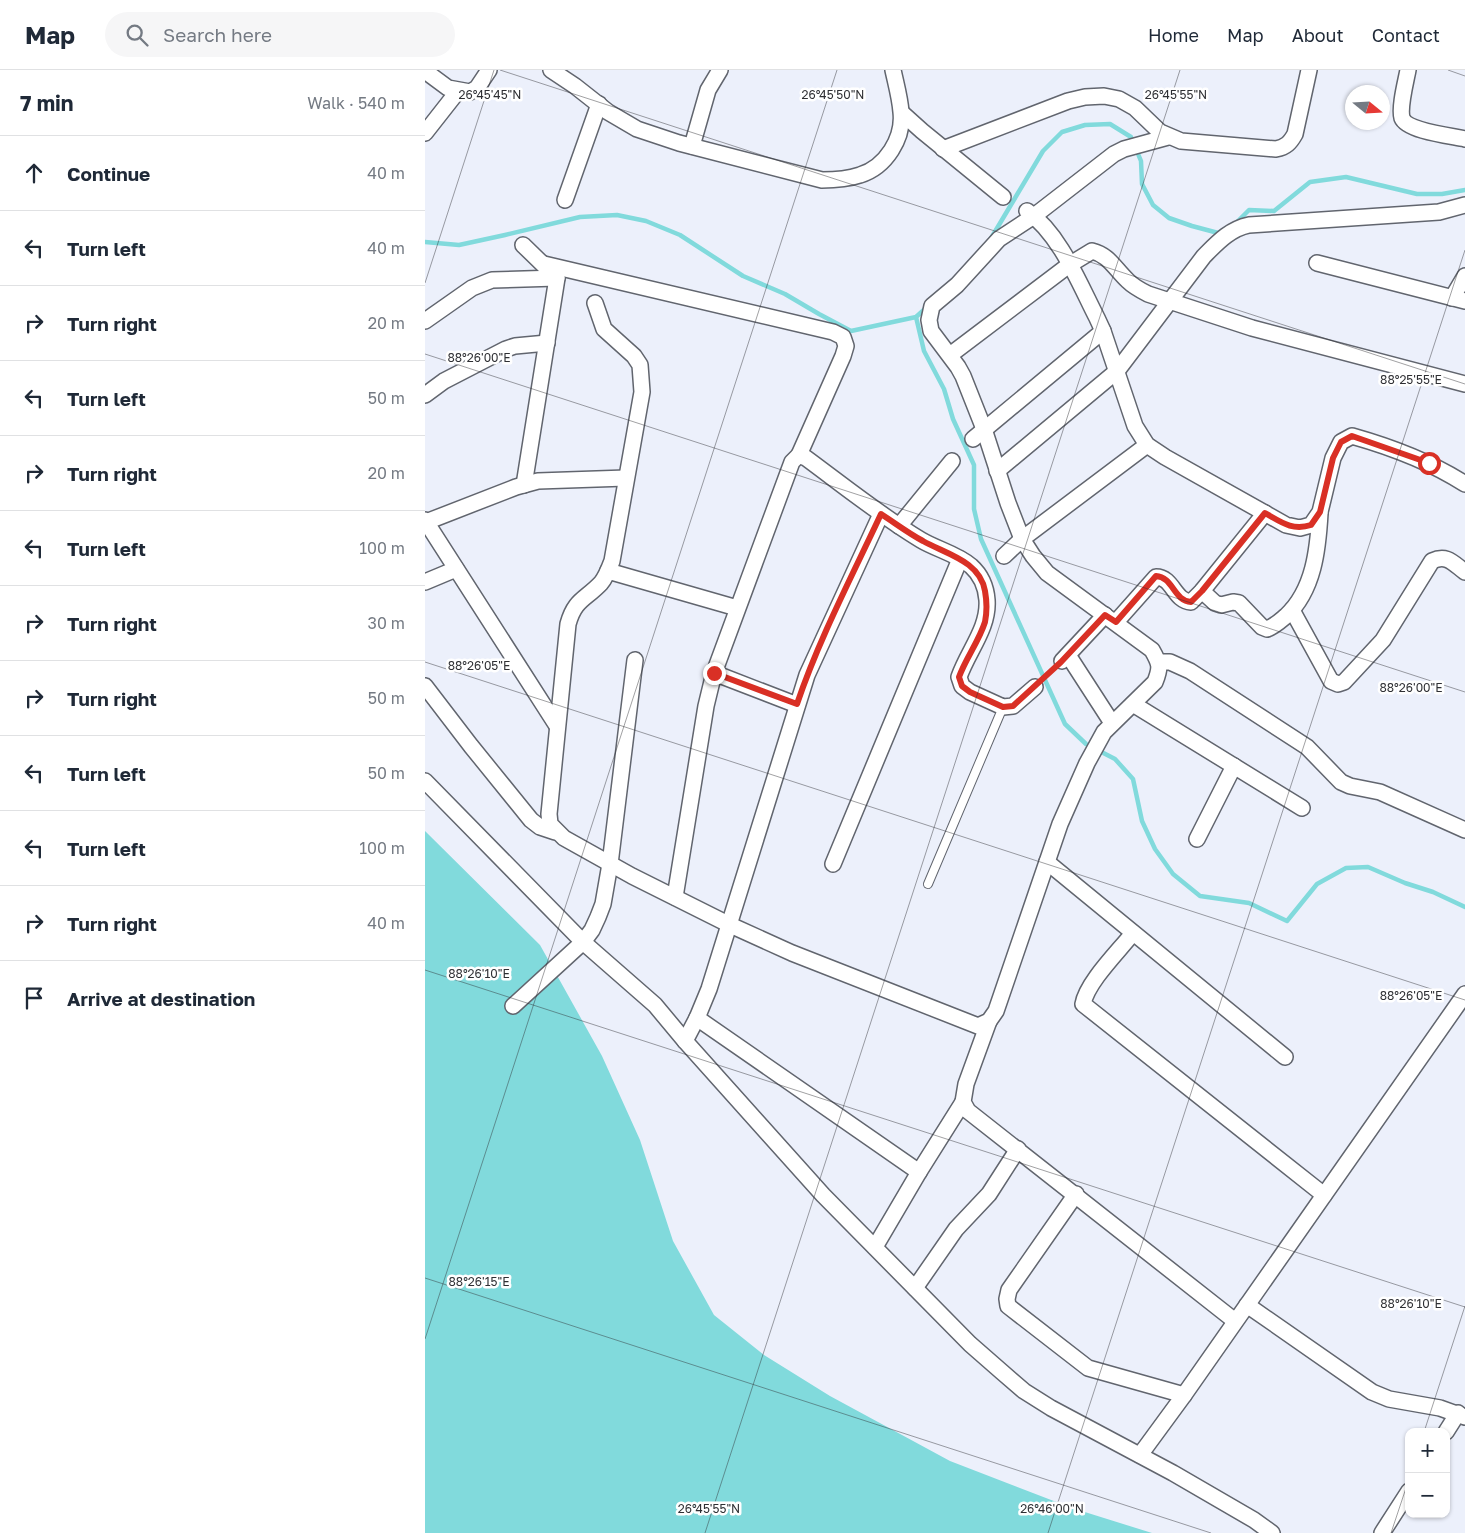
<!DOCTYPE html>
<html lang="en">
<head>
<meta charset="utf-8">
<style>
	:root { --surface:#fff; --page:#f6f6f7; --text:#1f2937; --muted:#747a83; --line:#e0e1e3 }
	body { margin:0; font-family:"Golos Text",sans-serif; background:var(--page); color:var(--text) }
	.controls { position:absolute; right:15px; bottom:15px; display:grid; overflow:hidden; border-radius:10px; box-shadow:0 1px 4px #0004 }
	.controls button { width:45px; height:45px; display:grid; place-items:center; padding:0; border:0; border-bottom:1px solid var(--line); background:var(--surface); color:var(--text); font:25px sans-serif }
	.compass { position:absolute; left:920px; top:15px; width:45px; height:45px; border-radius:50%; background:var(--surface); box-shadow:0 1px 4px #0004; rotate:108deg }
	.stop { position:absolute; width:15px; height:15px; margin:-11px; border:4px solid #d93025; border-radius:50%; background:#fff }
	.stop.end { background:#d93025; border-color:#fff; box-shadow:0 1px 5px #0008 }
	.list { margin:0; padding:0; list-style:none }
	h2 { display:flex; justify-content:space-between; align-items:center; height:65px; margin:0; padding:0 20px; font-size:21px }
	h2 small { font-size:16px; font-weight:400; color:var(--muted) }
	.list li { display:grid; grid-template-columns:32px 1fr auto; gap:15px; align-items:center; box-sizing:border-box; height:75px; padding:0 20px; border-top:1px solid var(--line) }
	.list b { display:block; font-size:19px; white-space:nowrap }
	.list em { font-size:16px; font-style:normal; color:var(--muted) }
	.icon { flex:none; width:28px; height:28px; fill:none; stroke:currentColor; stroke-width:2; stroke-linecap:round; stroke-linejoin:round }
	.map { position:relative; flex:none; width:1040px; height:1463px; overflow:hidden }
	header { display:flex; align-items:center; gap:30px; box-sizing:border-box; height:70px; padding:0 25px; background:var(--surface); border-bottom:1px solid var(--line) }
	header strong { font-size:24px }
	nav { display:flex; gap:28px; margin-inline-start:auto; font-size:18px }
	.search { width:350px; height:45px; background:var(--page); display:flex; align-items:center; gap:12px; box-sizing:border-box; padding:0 18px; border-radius:28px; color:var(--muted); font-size:19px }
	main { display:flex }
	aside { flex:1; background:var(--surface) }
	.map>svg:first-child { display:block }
	.water { fill:#81dadc }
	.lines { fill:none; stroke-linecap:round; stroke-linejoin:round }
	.stream { stroke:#81dadc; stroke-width:4.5 }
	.lane-casing { stroke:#61656e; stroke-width:10 }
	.street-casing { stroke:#61656e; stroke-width:18 }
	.path { stroke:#a8abb3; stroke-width:2.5; stroke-dasharray:1 4; stroke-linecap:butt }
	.lane { stroke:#fff; stroke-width:8 }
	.street { stroke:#fff; stroke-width:15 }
	.route { stroke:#d93025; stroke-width:6 }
	.ticks { fill:none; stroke:#2e2f33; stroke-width:1; stroke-opacity:0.45 }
	.ticks-label { font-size:12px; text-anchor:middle; fill:#2e2f33; stroke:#fff; stroke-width:5; stroke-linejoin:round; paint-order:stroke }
</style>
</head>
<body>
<header>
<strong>Map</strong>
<div class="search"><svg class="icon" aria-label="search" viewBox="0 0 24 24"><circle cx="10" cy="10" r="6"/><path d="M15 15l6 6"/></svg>Search here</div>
<nav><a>Home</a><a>Map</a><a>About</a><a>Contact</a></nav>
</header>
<main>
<aside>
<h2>7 min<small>Walk · 540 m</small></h2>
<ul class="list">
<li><svg class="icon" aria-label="ahead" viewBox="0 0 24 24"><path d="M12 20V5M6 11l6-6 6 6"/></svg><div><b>Continue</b></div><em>40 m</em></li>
<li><svg class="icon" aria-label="left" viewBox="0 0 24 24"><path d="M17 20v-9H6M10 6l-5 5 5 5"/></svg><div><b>Turn left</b></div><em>40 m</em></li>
<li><svg class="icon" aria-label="right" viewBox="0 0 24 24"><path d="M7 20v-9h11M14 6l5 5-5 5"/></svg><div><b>Turn right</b></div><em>20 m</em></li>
<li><svg class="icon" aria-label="left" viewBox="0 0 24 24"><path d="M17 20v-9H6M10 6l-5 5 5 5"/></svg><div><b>Turn left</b></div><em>50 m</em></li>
<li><svg class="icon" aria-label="right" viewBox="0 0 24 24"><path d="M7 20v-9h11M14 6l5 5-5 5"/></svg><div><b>Turn right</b></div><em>20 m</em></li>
<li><svg class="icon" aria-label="left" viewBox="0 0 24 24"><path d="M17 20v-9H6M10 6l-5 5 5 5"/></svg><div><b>Turn left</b></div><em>100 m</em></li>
<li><svg class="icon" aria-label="right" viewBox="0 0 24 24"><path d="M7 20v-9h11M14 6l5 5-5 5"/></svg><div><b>Turn right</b></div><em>30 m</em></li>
<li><svg class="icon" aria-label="right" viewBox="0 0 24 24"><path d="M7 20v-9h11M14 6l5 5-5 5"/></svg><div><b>Turn right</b></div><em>50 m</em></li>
<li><svg class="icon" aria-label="left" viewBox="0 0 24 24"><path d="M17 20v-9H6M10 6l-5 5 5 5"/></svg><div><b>Turn left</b></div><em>50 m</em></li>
<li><svg class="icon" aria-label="left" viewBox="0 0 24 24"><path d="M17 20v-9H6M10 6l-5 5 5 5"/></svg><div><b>Turn left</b></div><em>100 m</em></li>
<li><svg class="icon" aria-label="right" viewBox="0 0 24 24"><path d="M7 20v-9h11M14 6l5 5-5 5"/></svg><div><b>Turn right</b></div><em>40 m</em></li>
<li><svg class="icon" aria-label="arrive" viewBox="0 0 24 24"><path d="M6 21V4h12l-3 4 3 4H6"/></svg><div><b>Arrive at destination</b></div></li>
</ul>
</aside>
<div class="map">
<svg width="1040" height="1463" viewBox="0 0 1040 1463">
	<rect width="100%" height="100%" fill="#ecf0fb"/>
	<polygon class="water" points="0,761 115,875 177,986 215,1070 248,1171 289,1245 339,1285 405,1326 525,1391 647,1438 727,1463 0,1463"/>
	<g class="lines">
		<g class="stream">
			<polyline points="810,154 824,140 849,141 885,112 921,107 992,124 1017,124 1040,120"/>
			<polyline points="565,170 618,81 637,62 660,55 685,54 706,67 716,91 717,114 728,135 744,148 767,156 797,164"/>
			<polyline points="0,172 34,175 80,165 155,147 192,145 221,151 255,165 318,206 360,224 394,244 426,261 491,247 502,237"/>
			<polyline points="491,247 499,281 519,319 528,349 549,395 549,439 556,469 640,654 661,674 690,689 708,709 717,751 730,779 748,804 775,826 824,833 862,851 892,814 921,798 943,797 980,813 1008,822 1040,837"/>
		</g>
		<defs>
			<polyline id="lane" points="503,814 578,637"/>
			<g id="street">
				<path d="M126 0 150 16 183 42 212 59 254 73 397 110C410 110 423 109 435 105 461 97 479 68 476 42 475 28 471 14 468 0"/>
				<path d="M983 0C981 11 974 37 977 48 982 61 1027 66 1040 69"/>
				<polyline points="0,1 23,18 45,22 52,18 64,0"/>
				<polyline points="477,43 497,61 578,127"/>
				<polyline points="0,63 33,21"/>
				<polyline points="267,76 283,20 295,0"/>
				<path d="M518 79 643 31 660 27 679 26 694 29 710 38 735 62 756 71 851 79C861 77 865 73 870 64L884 0"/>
				<polyline points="140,130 174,34"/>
				<path d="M602 141C635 164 654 213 672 248L678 261 710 356 722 375 740 387 861 455 875 458 886 455 895 442 908 388 916 372 927 366C966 377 1006 392 1040 414"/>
				<polyline points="98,175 132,208 99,415"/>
				<polyline points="892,193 1040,231"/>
				<polyline points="119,194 408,262 418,267 421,276 418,286 374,385"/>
				<polyline points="1027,228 1040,206"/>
				<path d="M170 233 179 259 209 286 215 295 217 322 187 491C184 499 181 507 176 513 160 530 150 529 143 554L124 744 125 754 139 768 207 806 303 854 367 883 553 956 564 951 571 941 635 754 662 693 679 662 730 612C736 597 735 594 727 580L622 503 608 486 597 469 583 433 559 359 538 306 533 297 506 261 504 250 507 236 532 215 574 169 609 146 689 84 699 79 743 67"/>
				<polyline points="0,251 47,218 67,210 132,208"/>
				<path d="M525 285 644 195 667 181C684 185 690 199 703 211 708 216 715 220 723 224L827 258 1040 314"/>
				<polyline points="0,325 19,311 81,279 90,276 122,273"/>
				<polyline points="548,369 678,261"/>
				<path d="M572 401 692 301 779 186C793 172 805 159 824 155L1014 142 1040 135"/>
				<polyline points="0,450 132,656"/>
				<polyline points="1,452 91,417 113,411 201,408"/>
				<polyline points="474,456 527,391"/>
				<polyline points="579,486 597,469 722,375"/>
				<polyline points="183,501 312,538"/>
				<polyline points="0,512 31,499"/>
				<path d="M777 521 790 533 796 535 808 532 814 533 837 557 842 559C850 556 855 551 861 546 889 520 893 479 895 443"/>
				<path d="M867 540 906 611 913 614 919 612 958 570 1007 491C1022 484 1028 493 1040 502"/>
				<path d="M691 552 731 507C748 507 749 531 766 532L777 521 840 443"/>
				<polyline points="643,585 687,653"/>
				<polyline points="637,591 680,545"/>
				<polyline points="734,592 745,592 765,601 882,677 916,712 925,716 955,722 1040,760"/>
				<polyline points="289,603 372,635"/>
				<polyline points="0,616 46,676 106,750 115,757 130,762"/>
				<polyline points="708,634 877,738"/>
				<polyline points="0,711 158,872 230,935 260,971 398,1125 545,1274 577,1302 599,1321 626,1338 748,1403 829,1450 847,1463"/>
				<polyline points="772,769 809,696"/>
				<polyline points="622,792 860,987"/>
				<polyline points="408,794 535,489"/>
				<path d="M250 827 281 636 289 603 367 392 374 385 381 388C419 416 456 446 496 470 511 479 532 484 546 496 556 505 561 516 562 530 564 558 543 581 534 607L537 616 545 622 578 637 588 636 610 617"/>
				<path d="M708 863C694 881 662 912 658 934L899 1125"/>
				<polyline points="88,936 158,872 167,860 173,847 178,834 185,794 210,590"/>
				<polyline points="272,948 494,1102"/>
				<polyline points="564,951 541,1014 538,1032 543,1041 810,1251"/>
				<polyline points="260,971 272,948 284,919 382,605 456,444"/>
				<polyline points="651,1124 584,1220 582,1229 583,1236 663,1298 759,1325"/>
				<polyline points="450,1177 494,1102 538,1032"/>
				<polyline points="490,1218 531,1159 564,1124 593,1079"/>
				<polyline points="822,1235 947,1322 964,1329 1015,1338 1040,1347"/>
				<polyline points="1021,1362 1033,1343"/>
				<polyline points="715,1385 759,1325 1040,924"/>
				<polyline points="957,1463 984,1421"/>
			</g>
		</defs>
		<use href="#lane" class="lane-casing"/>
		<use href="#street" class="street-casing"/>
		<polyline class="path" points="619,609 628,600"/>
		<use href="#lane" class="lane"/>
		<use href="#street" class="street"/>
	</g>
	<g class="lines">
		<path class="route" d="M289 603 372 634C394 569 427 506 456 444 470 453 483 463 498 471 521 484 555 491 560 521 562 532 562 542 560 552 554 571 541 588 534 607L537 616 545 622 578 637 588 636 636 592 680 545 691 552 731 506C748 507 749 531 766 532L777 521 840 443C856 452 867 461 886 455L895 442 908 388 916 372 927 366 1004 393"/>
	</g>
	<path class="ticks" d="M75 0 1040 314M1023 0 1040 6M0 213 69 0M0 284 1040 622M0 592 1040 930M0 900 1040 1237M0 1208 786 1463M0 1269 412 0M999 1362 1040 1236M280 1463 755 0M623 1463 1040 180M966 1463 984 1409"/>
	<g class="ticks-label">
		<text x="65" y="29">26°45'45"N</text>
		<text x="408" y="29">26°45'50"N</text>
		<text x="751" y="29">26°45'55"N</text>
		<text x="54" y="292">88°26'00"E</text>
		<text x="986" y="314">88°25'55"E</text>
		<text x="54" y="600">88°26'05"E</text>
		<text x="986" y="622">88°26'00"E</text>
		<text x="54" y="908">88°26'10"E</text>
		<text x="986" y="930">88°26'05"E</text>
		<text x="54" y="1216">88°26'15"E</text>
		<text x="986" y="1238">88°26'10"E</text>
		<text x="284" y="1443">26°45'55"N</text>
		<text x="627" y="1443">26°46'00"N</text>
	</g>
</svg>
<div class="controls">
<button>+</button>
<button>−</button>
</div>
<svg class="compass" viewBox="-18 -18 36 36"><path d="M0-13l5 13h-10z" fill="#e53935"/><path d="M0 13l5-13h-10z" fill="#747a83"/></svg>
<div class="stop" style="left:1004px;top:393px"></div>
<div class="stop end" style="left:289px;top:603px"></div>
</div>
</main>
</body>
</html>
